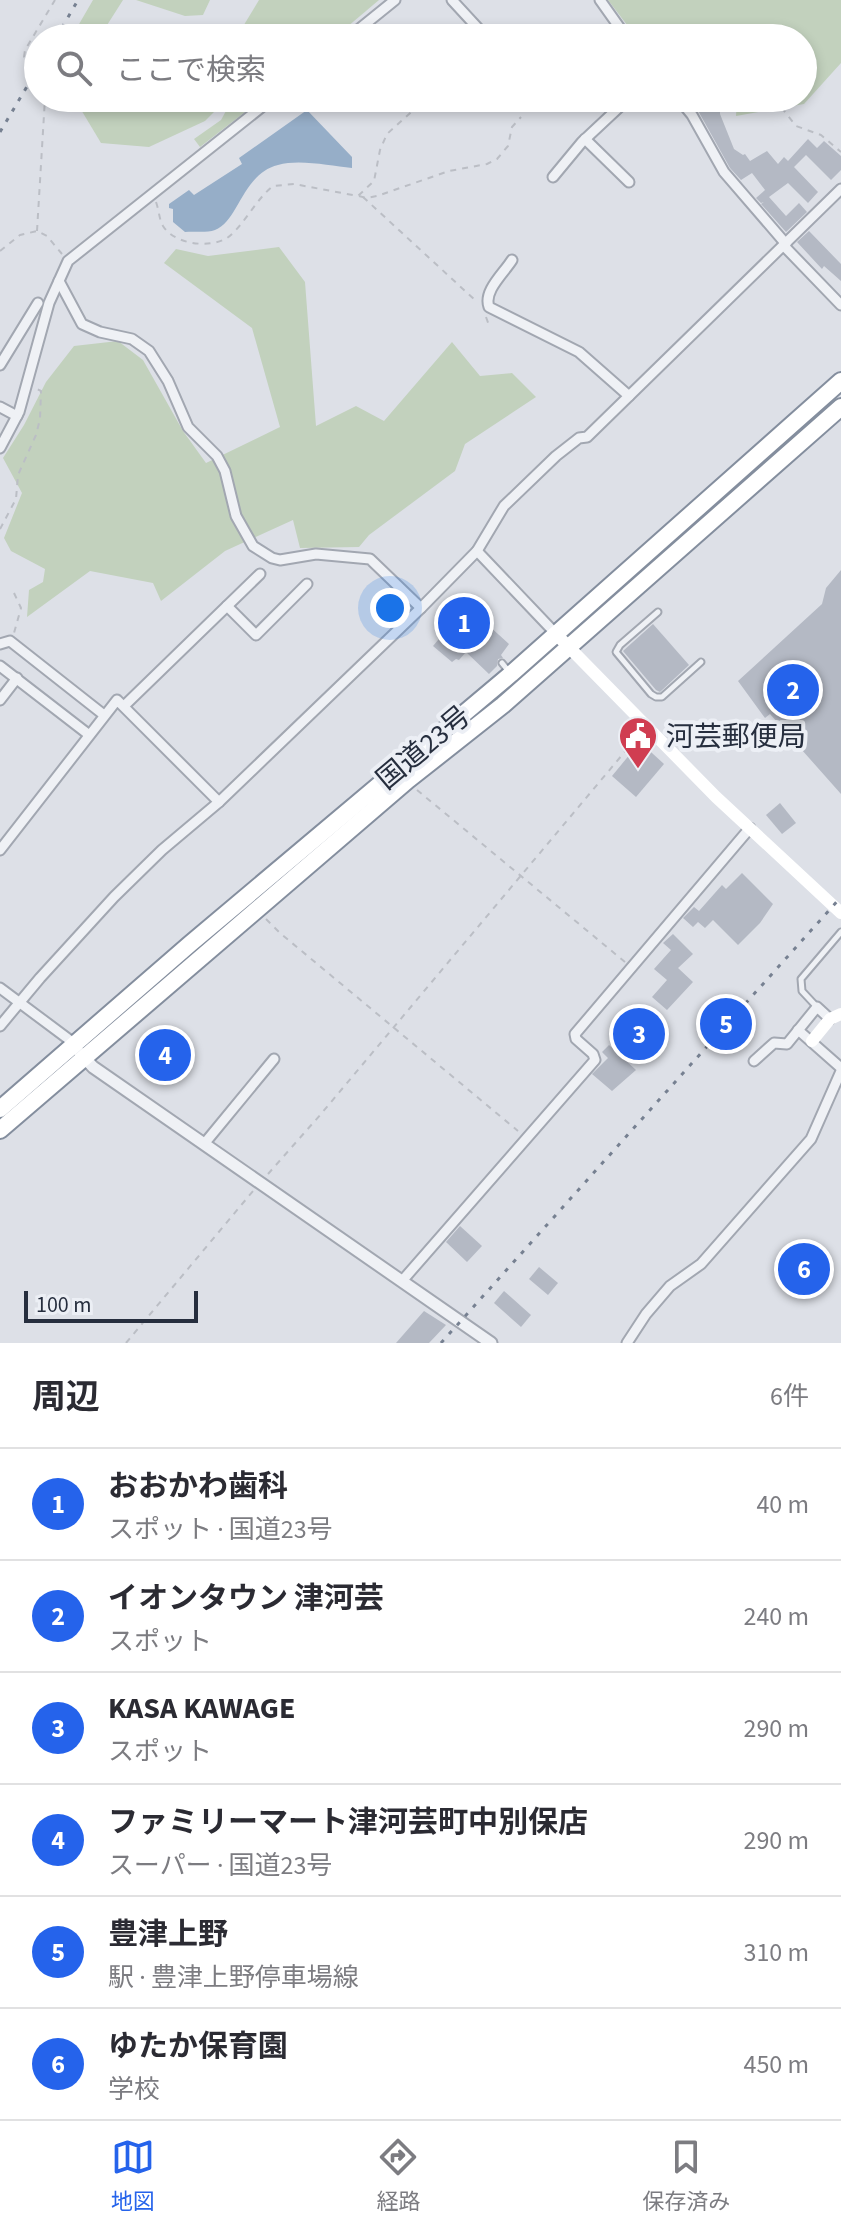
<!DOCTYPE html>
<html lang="ja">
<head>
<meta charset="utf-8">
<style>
	:root { --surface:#fff; --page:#f7f7f7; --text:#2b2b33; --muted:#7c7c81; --line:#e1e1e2; --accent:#2563eb }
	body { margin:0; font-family:"Source Sans 3","Noto Sans JP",sans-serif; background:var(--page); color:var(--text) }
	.scale { position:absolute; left:24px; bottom:20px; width:174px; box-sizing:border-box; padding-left:8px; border:4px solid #262e3e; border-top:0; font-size:22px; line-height:28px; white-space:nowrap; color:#262e3e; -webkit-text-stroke:6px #eceff5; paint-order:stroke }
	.you { position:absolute; left:390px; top:608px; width:28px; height:28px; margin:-20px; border:6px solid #fff; border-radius:50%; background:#1a73e8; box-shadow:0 0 0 12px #1a73e833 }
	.badge { display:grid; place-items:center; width:52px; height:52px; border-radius:50%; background:var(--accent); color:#fff; font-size:26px; font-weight:700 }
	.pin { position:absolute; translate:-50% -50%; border:4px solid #fff; box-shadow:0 2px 8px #0006 }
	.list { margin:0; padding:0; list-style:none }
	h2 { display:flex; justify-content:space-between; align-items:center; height:104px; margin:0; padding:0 32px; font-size:34px }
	h2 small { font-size:26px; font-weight:400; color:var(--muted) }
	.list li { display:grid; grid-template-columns:52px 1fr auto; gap:24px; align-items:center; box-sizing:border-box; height:112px; padding:0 32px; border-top:2px solid var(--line) }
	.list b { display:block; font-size:30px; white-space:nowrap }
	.list p { margin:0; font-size:26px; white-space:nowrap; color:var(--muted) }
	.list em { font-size:26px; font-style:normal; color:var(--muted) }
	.icon { flex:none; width:44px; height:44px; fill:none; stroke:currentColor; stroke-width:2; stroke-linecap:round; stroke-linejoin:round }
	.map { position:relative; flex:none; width:841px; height:1343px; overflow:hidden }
	.search { position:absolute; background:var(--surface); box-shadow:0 4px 12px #0003; left:24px; right:24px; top:24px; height:88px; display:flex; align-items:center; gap:20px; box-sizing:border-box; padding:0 28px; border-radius:44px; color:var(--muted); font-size:30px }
	.sheet { height:776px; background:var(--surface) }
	nav { display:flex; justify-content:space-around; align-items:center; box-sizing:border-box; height:112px; border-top:2px solid var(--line); background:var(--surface); font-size:22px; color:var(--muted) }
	nav a { display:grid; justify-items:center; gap:4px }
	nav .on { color:var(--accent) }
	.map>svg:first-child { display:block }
	.green { fill:#c2d1bd }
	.water { fill:#96aec8 }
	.building { fill:#b4b9c4 }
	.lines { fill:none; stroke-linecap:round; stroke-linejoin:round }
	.service-casing { stroke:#a2a7b1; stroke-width:9 }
	.minor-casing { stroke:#a2a7b1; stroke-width:13 }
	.tertiary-casing { stroke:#a2a7b1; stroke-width:15 }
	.trunk-casing { stroke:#848e9e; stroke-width:20 }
	.path { stroke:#bbbec5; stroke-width:2; stroke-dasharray:6 6; stroke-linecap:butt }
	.service { stroke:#eff1f5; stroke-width:5 }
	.minor { stroke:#eff1f5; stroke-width:9 }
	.tertiary { stroke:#eff1f5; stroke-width:11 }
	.secondary { stroke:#fff; stroke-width:12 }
	.trunk { stroke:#fff; stroke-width:16 }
	.rail { stroke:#768091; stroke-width:3; stroke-dasharray:4 8; stroke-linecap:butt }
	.labels { text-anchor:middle; stroke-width:8; stroke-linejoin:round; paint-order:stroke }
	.poi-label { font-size:28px; fill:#262e3e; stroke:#eceff5; text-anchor:start }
	.street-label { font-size:28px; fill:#262e3e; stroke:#eceff5 }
</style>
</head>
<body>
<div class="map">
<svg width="841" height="1343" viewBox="0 0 841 1343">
	<rect width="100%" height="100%" fill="#dde0e7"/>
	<g class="green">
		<polygon points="93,0 123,0 102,33 106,38 71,38"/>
		<polygon points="136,0 210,0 203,15 185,16"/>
		<polygon points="259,0 379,0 334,38 236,38"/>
		<polygon points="608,0 841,0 841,63 804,104 736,116 737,98 803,98 803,38 637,38"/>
		<polygon points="74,98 219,98 216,110 205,121 149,147 101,143"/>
		<polygon points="233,98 263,98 200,147 194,139 221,120"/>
		<polygon points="279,247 305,282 316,426 356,406 384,421 452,342 480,376 512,373 536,397 465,444 455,471 369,535 359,547 300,548 293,520 225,551 161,601 153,583 90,571 27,617 29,590 43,582 45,569 11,551 4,538 22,493 3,458 24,425 46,382 74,346 118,341 143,360 183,431 206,463 280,427 252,328 164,263 176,249 208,256"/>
	</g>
	<path class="water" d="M307 110 352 157V168C330 166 300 159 278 165 242 174 239 221 215 230 207 233 194 231 185 232L173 222V209L169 208V204L189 190 194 195 242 164 239 158Z"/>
	<g class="building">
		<polygon points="693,98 714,98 720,108 720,114 734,149 743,155 745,154 750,161 767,151 778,164 784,157 788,161 808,139 817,148 824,141 841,156 841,170 831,180 806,155 794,167 818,192 808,203 788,183 769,197 786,216 799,203 807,212 786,232 761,204 764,202 761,203 756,198 765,190 752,173 741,180 730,168 696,107 699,106"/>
		<polygon points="809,231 841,264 841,281 824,266 822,269 797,242"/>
		<polygon points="841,570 841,794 770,714 765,718 738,681 822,604 826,588"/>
		<polygon points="467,606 509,644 501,655 503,658 498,659 497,666 489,674 466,652 459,660 456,659 452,662 433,646"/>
		<polygon points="653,624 689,665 660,692 656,690 623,651"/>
		<polygon points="640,742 664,764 636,797 612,776"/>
		<polygon points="780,803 796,823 782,834 766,815"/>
		<polygon points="742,873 773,904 760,923 738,945 713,920 705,928 698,922 693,927 683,918 694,907 699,911 722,885 726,889"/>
		<polygon points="673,934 693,954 678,968 693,982 667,1010 652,997 667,980 654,969 671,950 663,943"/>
		<polygon points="630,1016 660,1039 647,1053 619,1029"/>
		<polygon points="173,1036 184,1052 157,1074 145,1057"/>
		<polygon points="609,1045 636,1070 612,1091 592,1074 608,1058 602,1052"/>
		<polygon points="460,1226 482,1246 467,1262 446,1242"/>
		<polygon points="539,1267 558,1283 548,1295 529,1279"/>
		<polygon points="504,1291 531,1315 521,1327 494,1303"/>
		<polygon points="424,1311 446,1325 429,1343 396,1343"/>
	</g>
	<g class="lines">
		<defs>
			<g id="service">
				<polyline points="658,612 620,645 616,652 651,694 656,697 662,697 701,662"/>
				<polyline points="502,663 510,673"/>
				<polyline points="816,1006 802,991 801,979 841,932"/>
			</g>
			<g id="minor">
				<polyline points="452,0 487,38"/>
				<polyline points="600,0 627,38"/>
				<polyline points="348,38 395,0"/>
				<polyline points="678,98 692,115 724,172 786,244"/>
				<polyline points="585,139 629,182"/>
				<polyline points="553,177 582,142 629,98"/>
				<polyline points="784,246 841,305"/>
				<path d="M512 260C504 273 483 291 489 307L579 352 629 396"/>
				<polyline points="59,281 82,324 100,332 132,339 149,351 168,381 188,427 217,456 225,471 236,516 253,546 272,558 280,560 316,554 370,559 421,608"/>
				<polyline points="0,365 38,303"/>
				<polyline points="0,407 17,416"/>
				<polyline points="0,448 19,412 49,303 68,261 273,98"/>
				<polyline points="477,551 556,634"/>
				<polyline points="227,606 256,635 307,584"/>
				<polyline points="0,644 10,641 104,715"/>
				<polyline points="0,666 88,734"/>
				<polyline points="0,700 17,678"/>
				<polyline points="124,706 260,574"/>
				<polyline points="0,850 117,700 219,802"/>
				<polyline points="0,988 75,1044"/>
				<polyline points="0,1026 40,978 114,897 162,850 219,802 421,608 477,551 504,506 556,456 579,438 587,437 841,189"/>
				<polyline points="798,1030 841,1068"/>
				<polyline points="754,1061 774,1043 787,1044 817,1007 830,1019"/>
				<polyline points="204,1144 274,1059"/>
				<polyline points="402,1281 595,1060 593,1054 576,1039 575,1034 750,828"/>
				<polyline points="627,1343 646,1314 670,1286 701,1264 811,1139 841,1071"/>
			</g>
			<polyline id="tertiary" points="80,1053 93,1067 491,1343"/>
			<g id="trunk">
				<polyline points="0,1109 190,944 511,674 841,381"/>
				<polyline points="0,1130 408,780 503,705 841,407"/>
			</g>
		</defs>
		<use href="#service" class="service-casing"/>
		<use href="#minor" class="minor-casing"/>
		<use href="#tertiary" class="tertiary-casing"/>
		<use href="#trunk" class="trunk-casing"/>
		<g class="path">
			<polyline points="31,67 24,57 25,50 55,0"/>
			<polyline points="774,98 796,126 821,135 841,152"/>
			<polyline points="695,104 705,98"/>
			<polyline points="359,196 366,198 377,196 449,171 487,164 497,159 508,146 512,127 521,117"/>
			<polyline points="363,197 476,301"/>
			<path d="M156 202C159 210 159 219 163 226 174 244 209 249 227 238 243 227 256 199 273 186L294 184 358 196 374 181 380 150 387 134 427 98"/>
			<polyline points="37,231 45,98"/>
			<polyline points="0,251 20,235 37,231 47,236 62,254"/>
			<polyline points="486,317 490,328"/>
			<polyline points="0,529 16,499 18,475 36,435 40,419 41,391 37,389"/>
			<polyline points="14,593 21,608 14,633"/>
			<polyline points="417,790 625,962"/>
			<polyline points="266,919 280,933 518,1131"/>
			<polyline points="268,1174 321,1114 638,736"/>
			<polyline points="126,1343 253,1191"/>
		</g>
		<use href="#service" class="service"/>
		<use href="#minor" class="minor"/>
		<use href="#tertiary" class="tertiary"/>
		<g class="secondary">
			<polyline points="556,634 716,797 841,913"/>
			<polyline points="812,1041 830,1019 841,1014"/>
		</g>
		<use href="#trunk" class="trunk"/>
		<g class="rail">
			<polyline points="56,38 78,0"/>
			<polyline points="0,132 38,68"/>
			<polyline points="441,1343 841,897"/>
		</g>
	</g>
	<defs>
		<symbol id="civic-pin" viewBox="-11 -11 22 30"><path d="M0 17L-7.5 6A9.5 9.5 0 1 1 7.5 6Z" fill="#d03d51" stroke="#eceff5"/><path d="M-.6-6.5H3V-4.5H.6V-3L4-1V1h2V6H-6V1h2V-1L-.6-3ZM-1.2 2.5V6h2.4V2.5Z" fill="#fff"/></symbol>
	</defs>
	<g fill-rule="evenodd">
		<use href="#civic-pin" x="616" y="714" width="44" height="60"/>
	</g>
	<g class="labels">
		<g class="poi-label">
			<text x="666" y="746">河芸郵便局</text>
		</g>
		<g class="street-label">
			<text transform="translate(423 747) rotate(-40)" y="10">国道23号</text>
		</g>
	</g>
</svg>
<div class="scale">100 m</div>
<div class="you"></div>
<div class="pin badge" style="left:464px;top:623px">1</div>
<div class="pin badge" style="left:793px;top:690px">2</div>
<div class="pin badge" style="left:639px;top:1034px">3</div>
<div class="pin badge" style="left:165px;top:1055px">4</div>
<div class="pin badge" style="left:726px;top:1024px">5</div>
<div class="pin badge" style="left:804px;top:1269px">6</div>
<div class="search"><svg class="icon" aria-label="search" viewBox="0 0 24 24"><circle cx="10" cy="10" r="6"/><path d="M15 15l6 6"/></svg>ここで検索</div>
</div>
<section class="sheet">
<h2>周辺<small>6件</small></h2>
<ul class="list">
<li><span class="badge">1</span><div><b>おおかわ歯科</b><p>スポット · 国道23号</p></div><em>40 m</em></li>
<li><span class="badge">2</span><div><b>イオンタウン 津河芸</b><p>スポット</p></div><em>240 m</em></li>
<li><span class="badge">3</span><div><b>KASA KAWAGE</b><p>スポット</p></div><em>290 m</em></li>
<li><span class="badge">4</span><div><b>ファミリーマート津河芸町中別保店</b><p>スーパー · 国道23号</p></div><em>290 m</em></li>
<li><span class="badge">5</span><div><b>豊津上野</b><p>駅 · 豊津上野停車場線</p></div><em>310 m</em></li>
<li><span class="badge">6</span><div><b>ゆたか保育園</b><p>学校</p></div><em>450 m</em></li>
</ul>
</section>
<nav>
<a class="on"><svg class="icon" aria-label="map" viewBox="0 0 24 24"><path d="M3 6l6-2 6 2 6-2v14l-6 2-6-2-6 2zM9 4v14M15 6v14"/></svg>地図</a>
<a><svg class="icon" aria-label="directions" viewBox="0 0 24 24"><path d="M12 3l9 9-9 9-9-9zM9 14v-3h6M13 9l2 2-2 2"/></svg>経路</a>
<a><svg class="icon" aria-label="saved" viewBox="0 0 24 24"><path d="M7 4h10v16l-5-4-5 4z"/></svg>保存済み</a>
</nav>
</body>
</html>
